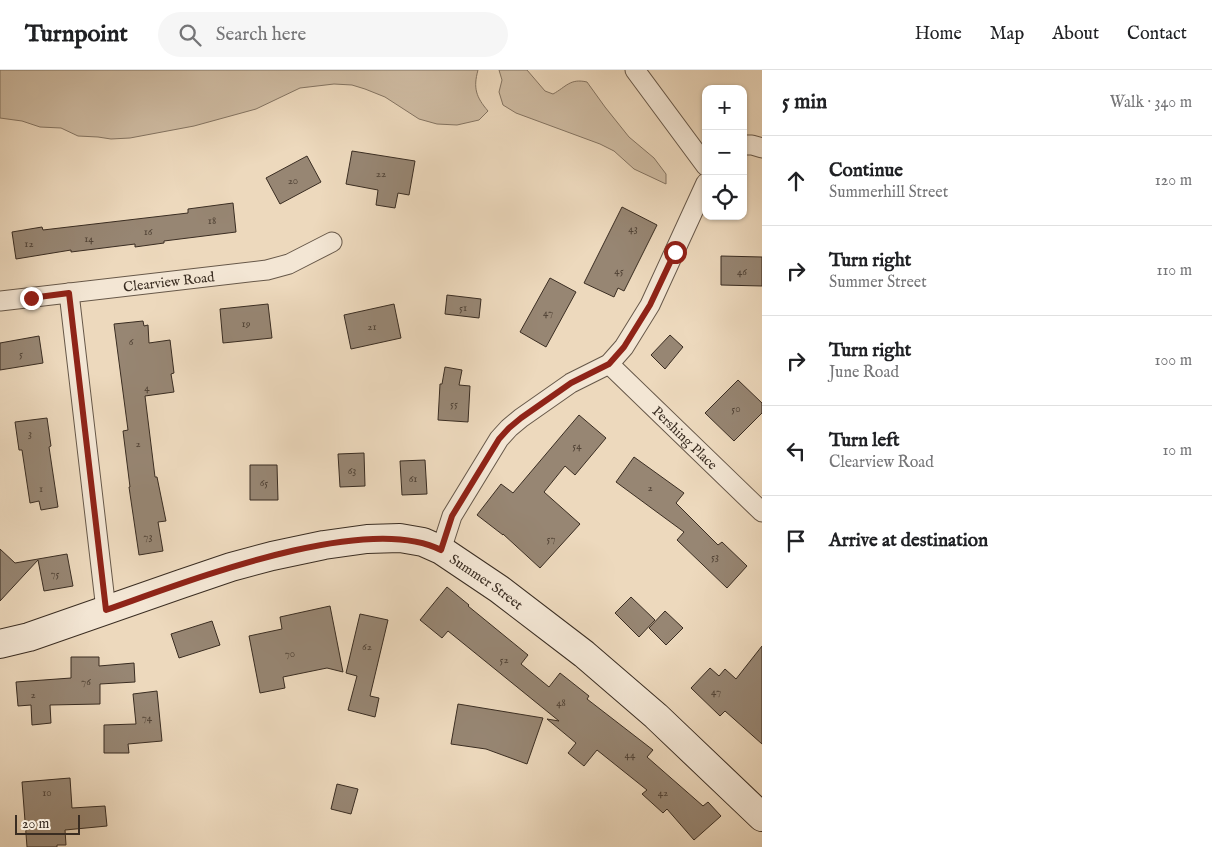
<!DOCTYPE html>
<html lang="en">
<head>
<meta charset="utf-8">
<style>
	:root { --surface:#fff; --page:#f6f6f6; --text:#202124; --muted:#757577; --line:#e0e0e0 }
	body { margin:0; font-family:"IM FELL English",serif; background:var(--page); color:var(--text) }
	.controls { position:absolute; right:15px; top:15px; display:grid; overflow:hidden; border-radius:10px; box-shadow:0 1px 4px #0004 }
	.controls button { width:45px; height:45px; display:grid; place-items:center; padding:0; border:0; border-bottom:1px solid var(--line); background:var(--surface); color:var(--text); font:25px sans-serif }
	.scale { position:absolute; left:15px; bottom:12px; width:65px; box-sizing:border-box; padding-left:5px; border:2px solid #3a2d22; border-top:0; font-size:14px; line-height:18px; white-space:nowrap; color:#3a2d22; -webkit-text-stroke:4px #f3e6d4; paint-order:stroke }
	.stop { position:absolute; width:15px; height:15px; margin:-11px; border:4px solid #8f2418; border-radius:50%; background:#fff }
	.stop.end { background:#8f2418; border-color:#fff; box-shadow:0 1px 5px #0008 }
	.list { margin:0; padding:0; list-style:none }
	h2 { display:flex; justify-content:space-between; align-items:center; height:65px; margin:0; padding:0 20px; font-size:21px }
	h2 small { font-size:16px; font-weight:400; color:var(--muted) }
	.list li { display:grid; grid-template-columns:32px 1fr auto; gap:15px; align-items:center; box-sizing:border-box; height:90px; padding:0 20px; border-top:1px solid var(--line) }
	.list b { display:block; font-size:19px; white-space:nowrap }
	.list p { margin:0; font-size:16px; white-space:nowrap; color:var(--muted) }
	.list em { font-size:16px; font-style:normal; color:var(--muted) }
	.icon { flex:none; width:28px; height:28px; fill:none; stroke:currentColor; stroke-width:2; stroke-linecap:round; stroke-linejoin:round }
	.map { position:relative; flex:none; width:762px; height:777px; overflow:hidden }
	header { display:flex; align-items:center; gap:30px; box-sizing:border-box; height:70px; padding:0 25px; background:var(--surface); border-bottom:1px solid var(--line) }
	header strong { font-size:24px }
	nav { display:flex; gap:28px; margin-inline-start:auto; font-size:18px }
	.search { width:350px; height:45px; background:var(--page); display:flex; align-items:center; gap:12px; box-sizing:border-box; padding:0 18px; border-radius:28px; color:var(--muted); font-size:19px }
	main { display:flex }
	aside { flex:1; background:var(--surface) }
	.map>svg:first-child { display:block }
	.green { fill:#cfbca3; stroke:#847462 }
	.building { fill:#978673; stroke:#3a2d22 }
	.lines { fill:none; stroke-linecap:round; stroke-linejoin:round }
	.street-casing { stroke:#675849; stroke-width:21 }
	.secondary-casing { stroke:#3a2d22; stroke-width:30 }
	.street { stroke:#f3e6d4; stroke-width:19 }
	.secondary { stroke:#f3e6d4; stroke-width:28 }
	.route { stroke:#8f2418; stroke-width:6 }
	.labels { text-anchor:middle; stroke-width:4.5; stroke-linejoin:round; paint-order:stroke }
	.number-label { font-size:11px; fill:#514336 }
	.street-label { font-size:14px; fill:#3a2d22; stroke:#f3e6d4 }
</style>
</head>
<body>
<header>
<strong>Turnpoint</strong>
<div class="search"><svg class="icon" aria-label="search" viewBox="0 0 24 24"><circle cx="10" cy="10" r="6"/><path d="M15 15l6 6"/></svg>Search here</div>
<nav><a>Home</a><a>Map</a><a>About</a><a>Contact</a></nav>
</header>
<main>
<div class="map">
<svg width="762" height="777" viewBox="0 0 762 777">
	<rect width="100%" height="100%" fill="#edd9bd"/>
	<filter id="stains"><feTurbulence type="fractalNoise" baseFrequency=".004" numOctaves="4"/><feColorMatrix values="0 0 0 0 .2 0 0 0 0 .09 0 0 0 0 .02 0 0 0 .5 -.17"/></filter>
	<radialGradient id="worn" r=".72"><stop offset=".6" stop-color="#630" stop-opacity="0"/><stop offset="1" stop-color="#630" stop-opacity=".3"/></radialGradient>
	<g class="green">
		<path d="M0 0H478C473 18 476 27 488 41L479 50 457 55 437 54 419 49 385 27 365 19 352 15 334 14 300 18 256 39 194 56 130 68 111 69 98 67 78 66 61 58 40 57 22 51 0 48Z"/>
		<path d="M499 0H527L545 21 553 24C566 17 570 8 587 12L605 37 629 67 654 88 666 104V114L634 99 614 81 600 74 516 43 503 35 499 22 502 10Z"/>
	</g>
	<g class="building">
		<polygon points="352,81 415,91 409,125 398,123 395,138 376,135 378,120 346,114"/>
		<polygon points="307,86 321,112 280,134 266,108"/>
		<polygon points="233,133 236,162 164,171 164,173 135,177 135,174 71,182 71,180 16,189 12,162 42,157 43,160 188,143 188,139"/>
		<polygon points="622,137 657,155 624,221 618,218 614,227 584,213"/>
		<polygon points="721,186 762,187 762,216 721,215"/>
		<polygon points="550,208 576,222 546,277 520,262"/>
		<polygon points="447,225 481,229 479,248 445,244"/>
		<polygon points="268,234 272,268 223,273 220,239"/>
		<polygon points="394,234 401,268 351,279 344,245"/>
		<polygon points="143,251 144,256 148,255 149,273 170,270 174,303 171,304 174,322 145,326 155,407 157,407 166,451 158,452 163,481 139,485 129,417 130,417 123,361 128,360 114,254"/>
		<polygon points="670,265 683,277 665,299 651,285"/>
		<polygon points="39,266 43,293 0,300 0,273"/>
		<polygon points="445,297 462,300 459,315 470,316 468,352 438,350 440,314 442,314"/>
		<polygon points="738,310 762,333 762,343 734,371 705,343"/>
		<polygon points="579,345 606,368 575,405 565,396 544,422 580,454 540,498 503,464 503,465 477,445 501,414 513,423"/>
		<polygon points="47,348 51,376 49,377 58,437 41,440 39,431 30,433 22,380 19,380 15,352"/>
		<polygon points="364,383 365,416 340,417 338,384"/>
		<polygon points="634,387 684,423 676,433 718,475 722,472 747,496 727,518 677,470 684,462 616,412"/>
		<polygon points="425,390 427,424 402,425 400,391"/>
		<polygon points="250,395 277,395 278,430 250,430"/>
		<polygon points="0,479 15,493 67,484 73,516 44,521 38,490 0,531"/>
		<polygon points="447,517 469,535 468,536 528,585 521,594 549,617 560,603 589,626 587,629 653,680 647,687 703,736 708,732 721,746 694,770 667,739 663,743 642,724 647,720 597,680 584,696 568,683 576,673 547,649 559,651 448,561 442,568 420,550"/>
		<polygon points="631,527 655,550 639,567 615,543"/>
		<polygon points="330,536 343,602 327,598 283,607 285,618 260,623 249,566 282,559 280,547"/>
		<polygon points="665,541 683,558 666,575 649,558"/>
		<polygon points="360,544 388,550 370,626 379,628 375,647 348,640 357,606 346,603"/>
		<polygon points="212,551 220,575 179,588 171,564"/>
		<polygon points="762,576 762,674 725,641 720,646 691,618 710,598 719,606 725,599 736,609"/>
		<polygon points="71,587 99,587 99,596 134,593 135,612 100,614 100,634 50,635 51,653 32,655 31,635 18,636 16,612 71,608"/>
		<polygon points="157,621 162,671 128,674 129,683 104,683 104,655 136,654 133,624"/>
		<polygon points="458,634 543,648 527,694 486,679 451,674"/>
		<polygon points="70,708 72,738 105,736 107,756 65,760 66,775 57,775 57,777 27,777 22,712"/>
		<polygon points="337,714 358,719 351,744 331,739"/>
	</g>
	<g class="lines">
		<defs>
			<g id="street">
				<polyline points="635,0 706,96"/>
				<polyline points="743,75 752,75 762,78"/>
				<polyline points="69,223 106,540"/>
				<path id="s1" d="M0 231 267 200 289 194 332 172"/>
				<path id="s2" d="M609 294 762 442"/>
				<polyline points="441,480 452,446 499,369 509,358 521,348 571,313 609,294 624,277 650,235 706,113"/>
			</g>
			<g id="secondary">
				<path id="s3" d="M0 574 29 567 181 514 231 497 272 486 324 475 367 469 400 468 423 472 441 480 499 519 584 584 656 646 762 747"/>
			</g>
		</defs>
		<use href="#street" class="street-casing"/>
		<use href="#secondary" class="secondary-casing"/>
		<use href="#street" class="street"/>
		<use href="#secondary" class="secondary"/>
	</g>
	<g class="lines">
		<path class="route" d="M31 228 69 223 106 540C184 513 365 441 441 480L452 446 499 369 509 358 521 348 571 313 609 294 624 277 650 235 675 182"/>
	</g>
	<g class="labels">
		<g class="number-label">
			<text x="381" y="107">22</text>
			<text x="293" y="114">20</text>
			<text x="212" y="154">18</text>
			<text x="633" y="162">43</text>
			<text x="148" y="165">16</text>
			<text x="89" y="172">14</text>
			<text x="29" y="177">12</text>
			<text x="619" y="204">45</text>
			<text x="742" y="205">46</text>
			<text x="463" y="241">51</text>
			<text x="548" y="246">47</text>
			<text x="246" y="257">19</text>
			<text x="372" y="260">21</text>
			<text x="131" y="275">6</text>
			<text x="21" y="287">5</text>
			<text x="147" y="321">4</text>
			<text x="454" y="337">55</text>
			<text x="736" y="342">50</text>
			<text x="30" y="367">3</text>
			<text x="138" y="377">2</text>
			<text x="577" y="379">54</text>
			<text x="352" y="404">63</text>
			<text x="413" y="412">61</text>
			<text x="264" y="416">65</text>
			<text x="650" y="421">2</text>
			<text x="41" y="422">1</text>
			<text x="148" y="470">73</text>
			<text x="551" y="472">57</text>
			<text x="715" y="490">53</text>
			<text x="55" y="507">75</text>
			<text x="367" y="580">62</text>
			<text x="290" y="587">70</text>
			<text x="504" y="593">52</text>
			<text x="86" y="615">76</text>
			<text x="716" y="625">47</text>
			<text x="33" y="628">2</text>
			<text x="561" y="636">48</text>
			<text x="147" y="651">74</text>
			<text x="630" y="688">44</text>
			<text x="47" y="726">10</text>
			<text x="663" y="726">42</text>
		</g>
		<g class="street-label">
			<text dy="5" stroke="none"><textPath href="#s1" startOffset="170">Clearview Road</textPath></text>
			<text dy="5" stroke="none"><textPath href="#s2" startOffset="106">Pershing Place</textPath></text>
			<text dy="5" stroke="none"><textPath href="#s3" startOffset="514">Summer Street</textPath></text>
		</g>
	</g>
	<rect width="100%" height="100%" filter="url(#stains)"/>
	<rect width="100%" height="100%" fill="url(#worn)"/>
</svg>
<div class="controls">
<button>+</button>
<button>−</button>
<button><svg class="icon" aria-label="locate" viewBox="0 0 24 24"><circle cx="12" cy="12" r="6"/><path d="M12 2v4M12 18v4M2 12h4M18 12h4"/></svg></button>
</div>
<div class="scale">20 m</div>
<div class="stop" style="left:675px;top:182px"></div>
<div class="stop end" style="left:31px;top:228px"></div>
</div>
<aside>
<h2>5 min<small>Walk · 340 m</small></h2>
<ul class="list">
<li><svg class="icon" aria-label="ahead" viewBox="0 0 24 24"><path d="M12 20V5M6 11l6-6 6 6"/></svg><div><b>Continue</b><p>Summerhill Street</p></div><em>120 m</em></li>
<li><svg class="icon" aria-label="right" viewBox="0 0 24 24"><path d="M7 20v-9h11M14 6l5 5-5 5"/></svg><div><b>Turn right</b><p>Summer Street</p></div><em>110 m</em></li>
<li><svg class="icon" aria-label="right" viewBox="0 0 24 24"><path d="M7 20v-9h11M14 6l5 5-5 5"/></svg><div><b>Turn right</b><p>June Road</p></div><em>100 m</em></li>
<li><svg class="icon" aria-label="left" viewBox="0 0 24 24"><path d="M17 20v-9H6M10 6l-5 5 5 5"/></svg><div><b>Turn left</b><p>Clearview Road</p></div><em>10 m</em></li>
<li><svg class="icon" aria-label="arrive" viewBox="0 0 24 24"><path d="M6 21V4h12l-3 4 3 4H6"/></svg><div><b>Arrive at destination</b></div></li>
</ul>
</aside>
</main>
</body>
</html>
